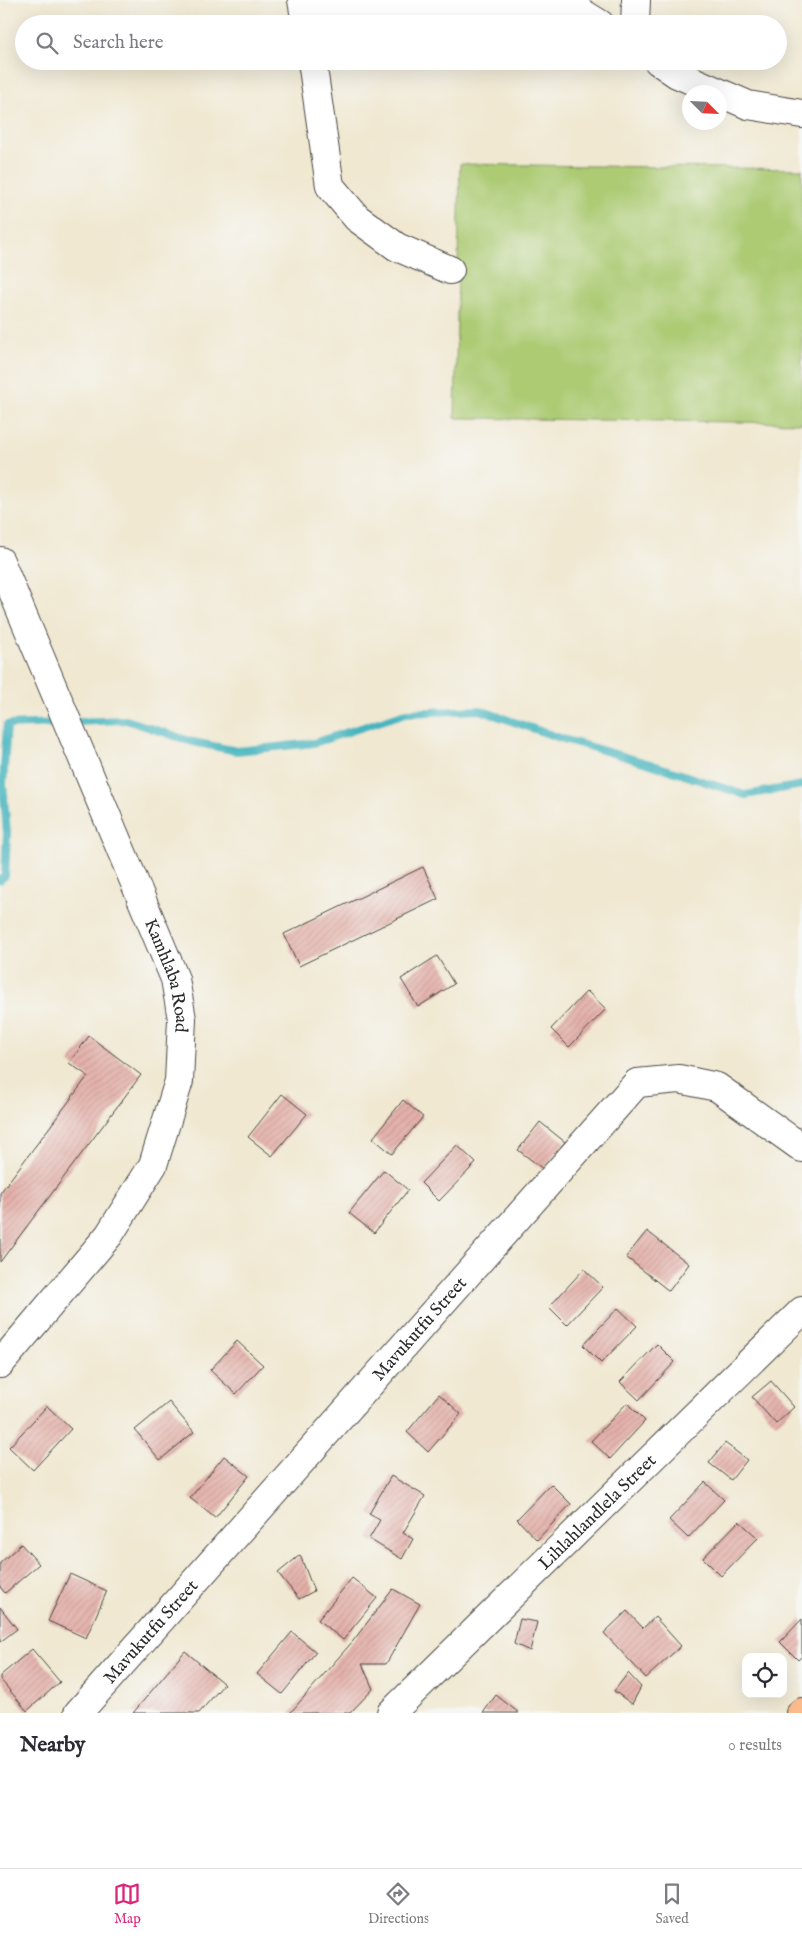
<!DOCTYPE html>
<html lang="en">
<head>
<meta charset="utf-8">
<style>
	:root { --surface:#fff; --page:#f2f2f3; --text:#2b2b33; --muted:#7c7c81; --line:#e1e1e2; --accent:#db2777 }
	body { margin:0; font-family:"IM FELL English",serif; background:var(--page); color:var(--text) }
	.controls { position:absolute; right:15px; bottom:15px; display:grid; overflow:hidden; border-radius:10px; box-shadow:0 5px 20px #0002 }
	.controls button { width:45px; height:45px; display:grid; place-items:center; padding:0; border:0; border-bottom:1px solid var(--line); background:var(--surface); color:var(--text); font:25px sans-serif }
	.compass { position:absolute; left:682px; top:85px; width:45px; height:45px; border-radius:50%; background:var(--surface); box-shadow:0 5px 20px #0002; rotate:114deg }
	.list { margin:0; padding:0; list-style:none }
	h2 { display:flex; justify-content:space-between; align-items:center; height:65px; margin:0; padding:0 20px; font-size:21px }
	h2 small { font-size:16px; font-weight:400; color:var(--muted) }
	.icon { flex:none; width:28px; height:28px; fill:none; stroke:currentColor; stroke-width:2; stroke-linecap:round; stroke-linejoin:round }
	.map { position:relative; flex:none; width:802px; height:1713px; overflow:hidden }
	.search { position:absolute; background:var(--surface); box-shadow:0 5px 20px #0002; left:15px; right:15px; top:15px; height:55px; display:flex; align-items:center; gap:12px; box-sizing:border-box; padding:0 18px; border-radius:28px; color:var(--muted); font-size:19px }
	.sheet { height:155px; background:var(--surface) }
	nav { display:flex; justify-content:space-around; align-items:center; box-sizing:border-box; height:70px; border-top:1px solid var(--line); background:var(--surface); font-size:14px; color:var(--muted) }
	nav a { display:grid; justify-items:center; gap:2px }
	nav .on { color:var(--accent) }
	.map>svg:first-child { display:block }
	.park { fill:#accb73; stroke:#6c7b4f }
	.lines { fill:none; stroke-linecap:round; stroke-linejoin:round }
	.stream { stroke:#46b5bf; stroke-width:8 }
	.building { fill:url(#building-hatch) }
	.minor-casing { stroke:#494744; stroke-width:30 }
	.highway-casing { stroke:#494744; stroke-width:30 }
	.minor { stroke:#fff; stroke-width:28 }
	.highway { stroke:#fbbb8d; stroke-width:28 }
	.labels { text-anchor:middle; stroke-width:4; stroke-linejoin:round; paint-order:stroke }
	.street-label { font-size:18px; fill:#2b2b2b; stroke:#f6f6f2 }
</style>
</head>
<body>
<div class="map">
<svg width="802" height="1713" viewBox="0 0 802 1713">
	<defs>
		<pattern id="building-hatch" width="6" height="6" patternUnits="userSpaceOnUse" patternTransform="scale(1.25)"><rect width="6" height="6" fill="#e4b1aa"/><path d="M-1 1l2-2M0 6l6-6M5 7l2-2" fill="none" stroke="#c49892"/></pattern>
	</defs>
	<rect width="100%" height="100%" fill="#f6f6f2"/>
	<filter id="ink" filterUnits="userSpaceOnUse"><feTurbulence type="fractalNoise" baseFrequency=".02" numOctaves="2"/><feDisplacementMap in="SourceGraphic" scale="10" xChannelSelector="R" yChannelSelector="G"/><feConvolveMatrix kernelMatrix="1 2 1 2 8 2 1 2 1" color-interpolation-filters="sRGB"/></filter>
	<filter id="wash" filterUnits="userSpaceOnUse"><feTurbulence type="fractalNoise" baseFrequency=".0096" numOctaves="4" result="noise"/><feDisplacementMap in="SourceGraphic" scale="20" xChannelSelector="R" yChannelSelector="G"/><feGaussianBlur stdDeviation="1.12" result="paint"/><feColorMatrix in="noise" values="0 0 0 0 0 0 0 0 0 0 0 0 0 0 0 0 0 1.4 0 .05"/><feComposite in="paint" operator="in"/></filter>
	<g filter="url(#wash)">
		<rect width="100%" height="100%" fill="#f0e8d1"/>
		<polygon class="park" points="460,164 802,169 802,423 455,418"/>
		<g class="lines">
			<g class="stream">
				<polyline points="74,722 126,720 193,742 237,751 314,743 406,713 480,710 563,739 650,764 745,795 802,785"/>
				<polyline points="0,880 5,876 7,833 3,784 7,725 62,723"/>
			</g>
		</g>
		<g id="blocks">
			<g class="building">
				<polygon points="423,867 438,899 299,966 284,934"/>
				<polygon points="437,956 454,984 418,1007 401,979"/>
				<polygon points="587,991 606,1009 569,1047 551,1029"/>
				<polygon points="89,1036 141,1075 0,1262 0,1193 88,1076 69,1063"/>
				<polygon points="282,1094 307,1114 272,1156 248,1137"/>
				<polygon points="403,1100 423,1117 392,1154 373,1138"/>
				<polygon points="540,1122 565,1142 543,1169 518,1150"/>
				<polygon points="457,1145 476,1163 439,1201 421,1183"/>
				<polygon points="384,1170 408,1190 374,1233 349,1213"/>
				<polygon points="647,1231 689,1264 669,1291 626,1257"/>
				<polygon points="584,1269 603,1287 567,1325 549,1307"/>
				<polygon points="618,1308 637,1326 601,1363 583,1345"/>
				<polygon points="237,1341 263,1365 236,1394 210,1370"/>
				<polygon points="657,1344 675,1362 639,1400 620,1382"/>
				<polygon points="771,1381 794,1407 776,1424 752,1397"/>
				<polygon points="439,1394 461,1414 428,1452 407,1432"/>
				<polygon points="169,1402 194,1432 160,1460 135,1430"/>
				<polygon points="627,1403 645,1421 610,1459 591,1441"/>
				<polygon points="47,1406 71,1429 33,1470 9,1447"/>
				<polygon points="725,1443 747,1460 731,1480 709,1463"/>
				<polygon points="224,1456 249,1476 215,1518 190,1498"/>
				<polygon points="391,1476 425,1496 403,1533 413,1539 402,1559 369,1539 380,1520 369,1514"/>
				<polygon points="705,1482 724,1500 688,1538 669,1520"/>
				<polygon points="551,1484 571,1504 537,1540 517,1519"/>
				<polygon points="739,1521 758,1538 721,1576 703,1558"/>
				<polygon points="21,1544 39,1564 5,1593 0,1587 0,1563"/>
				<polygon points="300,1555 314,1591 299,1599 278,1573"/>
				<polygon points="70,1574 107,1591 86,1638 48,1621"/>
				<polygon points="352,1578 377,1598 343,1640 318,1620"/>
				<polygon points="393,1589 420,1604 386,1664 362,1664 373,1689 350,1713 290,1713 353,1641"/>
				<polygon points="0,1607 17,1629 0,1642"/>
				<polygon points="627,1611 643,1628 655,1617 681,1646 646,1678 604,1633"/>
				<polygon points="520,1619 537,1622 530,1651 514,1644"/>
				<polygon points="802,1619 802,1656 798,1660 780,1642"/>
				<polygon points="292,1632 316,1652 282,1694 257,1674"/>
				<polygon points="32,1649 60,1682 27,1711 0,1679 0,1676"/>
				<polygon points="185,1651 224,1684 199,1713 133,1713"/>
				<polygon points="628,1673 641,1687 632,1704 614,1691"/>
				<polygon points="496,1695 519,1713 483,1713"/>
			</g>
		</g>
	</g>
	<g filter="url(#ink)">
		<use href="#blocks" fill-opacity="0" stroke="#494744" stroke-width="1"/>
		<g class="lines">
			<defs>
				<g id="minor">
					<polyline points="302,0 306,24"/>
					<polyline points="309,0 338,8 534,2 574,8 600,24"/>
					<polyline points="635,24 636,0"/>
					<polyline points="312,61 330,186 357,218 397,247 450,270"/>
					<polyline points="658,61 677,74 748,105 802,114"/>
					<path id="s1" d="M0 561 175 979 182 1019 179 1081 153 1165 109 1235 0 1364"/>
					<path id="s2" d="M78 1713 637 1083 679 1079 717 1087 802 1148"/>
					<path id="s3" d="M391 1713 802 1311"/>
				</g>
				<polyline id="highway" points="801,1713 802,1712"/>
			</defs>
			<use href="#minor" class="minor-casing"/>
			<use href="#highway" class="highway-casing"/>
			<use href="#minor" class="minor"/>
			<use href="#highway" class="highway"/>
		</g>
	</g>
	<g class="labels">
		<g class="street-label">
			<text dy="6" stroke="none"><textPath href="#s1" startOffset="448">Kamhlaba Road</textPath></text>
			<text dy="6" stroke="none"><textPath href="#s2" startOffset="514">Mavukutfu Street</textPath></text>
			<text dy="6" stroke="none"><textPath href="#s3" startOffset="288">Lihlahlandlela Street</textPath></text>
			<text dy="6" stroke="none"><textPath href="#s2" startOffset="109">Mavukutfu Street</textPath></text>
		</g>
	</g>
</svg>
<div class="controls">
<button><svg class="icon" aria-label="locate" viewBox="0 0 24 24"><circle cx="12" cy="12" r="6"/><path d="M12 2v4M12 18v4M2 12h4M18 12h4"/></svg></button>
</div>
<svg class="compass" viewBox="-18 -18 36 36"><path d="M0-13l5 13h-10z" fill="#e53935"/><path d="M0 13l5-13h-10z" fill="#7c7c81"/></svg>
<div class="search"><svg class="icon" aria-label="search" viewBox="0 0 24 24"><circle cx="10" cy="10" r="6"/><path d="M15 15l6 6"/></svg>Search here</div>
</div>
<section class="sheet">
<h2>Nearby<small>0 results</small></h2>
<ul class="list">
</ul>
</section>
<nav>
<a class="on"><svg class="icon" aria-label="map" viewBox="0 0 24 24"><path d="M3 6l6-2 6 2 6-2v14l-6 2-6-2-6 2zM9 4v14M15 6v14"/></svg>Map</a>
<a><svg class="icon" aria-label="directions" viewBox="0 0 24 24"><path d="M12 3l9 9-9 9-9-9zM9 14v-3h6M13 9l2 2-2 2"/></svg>Directions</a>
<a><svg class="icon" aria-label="saved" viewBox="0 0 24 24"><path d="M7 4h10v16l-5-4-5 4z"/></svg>Saved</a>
</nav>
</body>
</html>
